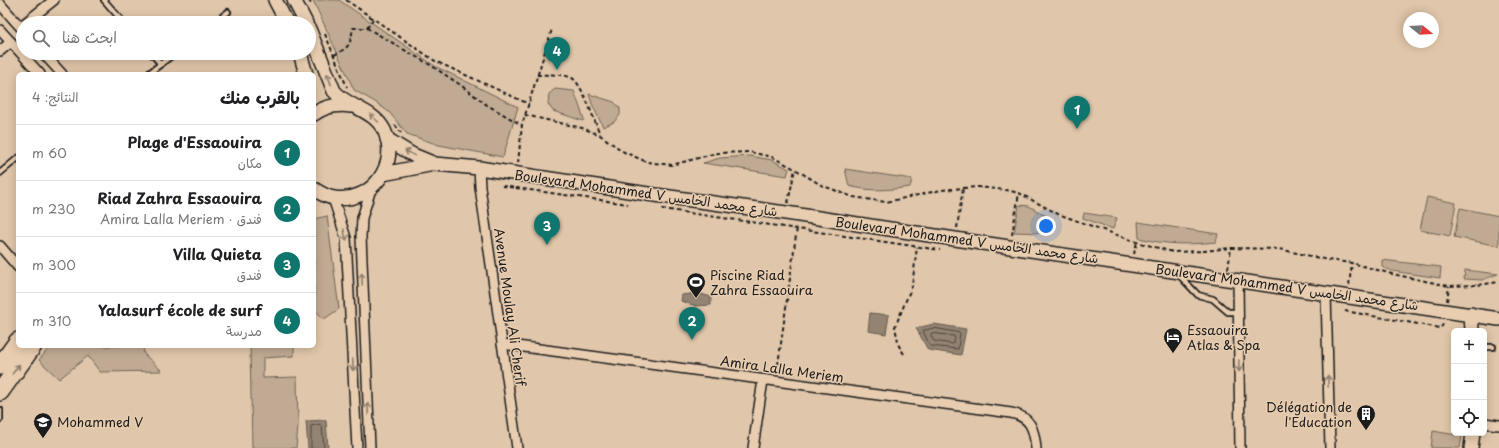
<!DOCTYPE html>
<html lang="ar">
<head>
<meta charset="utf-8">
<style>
	:root { --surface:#fff; --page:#f6f6f6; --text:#202124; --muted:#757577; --line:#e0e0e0; --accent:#0f766e }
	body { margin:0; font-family:"Playpen Sans","Playpen Sans Arabic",sans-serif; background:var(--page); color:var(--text); direction:rtl }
	.controls { position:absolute; right:12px; bottom:12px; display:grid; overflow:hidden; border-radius:6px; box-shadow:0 2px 10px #0003 }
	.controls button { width:36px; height:36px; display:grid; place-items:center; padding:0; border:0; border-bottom:1px solid var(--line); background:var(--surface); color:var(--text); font:20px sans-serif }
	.compass { position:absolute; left:1403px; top:12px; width:36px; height:36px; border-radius:50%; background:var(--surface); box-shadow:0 2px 10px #0003; rotate:108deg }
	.you { position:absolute; left:1046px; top:226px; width:14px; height:14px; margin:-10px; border:3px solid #fff; border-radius:50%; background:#1a73e8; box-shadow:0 0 0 6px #1a73e833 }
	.badge { display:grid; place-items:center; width:26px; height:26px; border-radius:50%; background:var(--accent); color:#fff; font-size:13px; font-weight:700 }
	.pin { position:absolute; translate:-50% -33px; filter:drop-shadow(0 1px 2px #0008) }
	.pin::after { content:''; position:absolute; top:21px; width:14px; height:12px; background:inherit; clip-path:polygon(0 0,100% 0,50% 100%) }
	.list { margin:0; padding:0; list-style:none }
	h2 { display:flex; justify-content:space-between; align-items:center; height:52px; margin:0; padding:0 16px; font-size:17px }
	h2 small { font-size:13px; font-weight:400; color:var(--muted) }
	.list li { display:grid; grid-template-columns:26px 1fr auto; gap:12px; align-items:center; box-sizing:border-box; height:56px; padding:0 16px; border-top:1px solid var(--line) }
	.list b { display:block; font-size:15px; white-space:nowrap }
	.list p { margin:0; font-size:13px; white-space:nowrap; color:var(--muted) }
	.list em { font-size:13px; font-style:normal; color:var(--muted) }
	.icon { flex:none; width:22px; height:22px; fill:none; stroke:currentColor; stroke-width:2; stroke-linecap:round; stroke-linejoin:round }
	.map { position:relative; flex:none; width:1499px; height:448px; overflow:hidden; direction:ltr }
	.search { position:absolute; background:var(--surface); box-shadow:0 2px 10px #0003; left:16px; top:16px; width:300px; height:44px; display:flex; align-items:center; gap:10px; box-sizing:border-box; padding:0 14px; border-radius:22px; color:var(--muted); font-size:15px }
	.panel { position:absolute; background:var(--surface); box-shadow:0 2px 10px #0003; left:16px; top:72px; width:300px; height:276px; border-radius:6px; direction:rtl }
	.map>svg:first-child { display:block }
	.green { fill:#c0aa93; stroke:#6e6358 }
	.water { fill:#938372; stroke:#635a50 }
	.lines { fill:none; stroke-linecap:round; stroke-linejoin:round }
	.shore { stroke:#4c453e; stroke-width:1 }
	.lane-casing { stroke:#1c1c1c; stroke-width:8 }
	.street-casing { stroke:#1c1c1c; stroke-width:12 }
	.secondary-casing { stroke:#1c1c1c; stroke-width:16 }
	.highway-casing { stroke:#1c1c1c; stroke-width:20 }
	.path { stroke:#1c1c1c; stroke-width:2; stroke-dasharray:4 3; stroke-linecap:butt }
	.lane { stroke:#e8cdb0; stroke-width:4.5 }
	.street { stroke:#e8cdb0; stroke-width:9 }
	.secondary { stroke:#e8cdb0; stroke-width:13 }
	.highway { stroke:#e8cdb0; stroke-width:17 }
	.oneway { stroke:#8c7d6d }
	.labels { text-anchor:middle; stroke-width:3; stroke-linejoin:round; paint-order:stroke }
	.street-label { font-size:13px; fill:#1c1c1c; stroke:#e8cdb0 }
	.poi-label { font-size:13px; fill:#1c1c1c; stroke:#e8cdb0; text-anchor:start }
</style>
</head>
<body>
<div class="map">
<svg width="1499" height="448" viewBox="0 0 1499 448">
	<rect width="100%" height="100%" fill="#e0c6aa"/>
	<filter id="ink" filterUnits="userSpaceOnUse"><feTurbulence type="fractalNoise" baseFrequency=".025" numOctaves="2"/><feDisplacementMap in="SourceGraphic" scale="8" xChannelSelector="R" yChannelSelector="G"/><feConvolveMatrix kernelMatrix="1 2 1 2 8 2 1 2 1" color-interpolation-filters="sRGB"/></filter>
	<g filter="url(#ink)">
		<g class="green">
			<polygon points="313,0 339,0 435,66 518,107 503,157 439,145 407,134 389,112 375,102 354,90"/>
			<polygon points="555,89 574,91 584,119 583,121 553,111 548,104 549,94"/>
			<polygon points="589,94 614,102 620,108 620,115 614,122 603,127 592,104"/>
			<polygon points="750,156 772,160 789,169 787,176 703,163 720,158"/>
			<path d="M845 169 912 179 910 187C887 190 872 192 849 186Z"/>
			<polygon points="1427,197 1456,203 1450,236 1420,230"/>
			<polygon points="1019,205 1029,206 1046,216 1042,233 1014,232"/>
			<polygon points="1460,208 1499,216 1499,246 1454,237"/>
			<polygon points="1084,213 1117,218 1113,229 1083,218"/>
			<polygon points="327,216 339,309 324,319 314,309 314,219"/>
			<path d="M1138 222 1218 234 1216 242C1188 245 1166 245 1139 238Z"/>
			<polygon points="1382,260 1441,267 1440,278 1392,271 1382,267"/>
			<polygon points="1465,270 1498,274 1482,280 1464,279"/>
			<polygon points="51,346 143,346 144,354 162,371 100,372 88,356 59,379 39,360"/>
			<polygon points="250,346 294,346 294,356 263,358 263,378 297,377 298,426 296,448 252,448"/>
			<polygon points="1433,431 1462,436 1460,448 1431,448"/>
		</g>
		<g class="water">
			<polygon points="698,293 711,297 711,305 696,306 681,301 682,295"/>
			<polygon points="870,313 889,315 886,334 868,331"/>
			<polygon points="934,324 966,329 961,355 928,350 916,328"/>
			<polygon points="326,420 328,448 308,448 306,421"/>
		</g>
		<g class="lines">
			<g class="shore">
				<polygon points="934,328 960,333 958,349 930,346 923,331"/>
				<polygon points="932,333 954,336 955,338 954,343 952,344 934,341 931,336"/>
				<polyline points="311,448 311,426 320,424 322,426 324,448"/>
			</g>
			<defs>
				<g id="lane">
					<polyline points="104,0 124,23"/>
					<polyline points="214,23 228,12"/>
					<polyline points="151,53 161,64"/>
					<polyline points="148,74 175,53"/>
					<polyline points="0,173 18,158"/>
					<polyline points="1179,275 1198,295 1213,299 1228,312 1238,312"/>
					<polyline points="1484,347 1493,347"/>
					<polyline points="0,410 0,419"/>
				</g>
				<g id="street">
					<polyline points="0,4 23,30"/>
					<polyline points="25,23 54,0"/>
					<polyline points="0,30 40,74"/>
					<polyline points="0,51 11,42"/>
					<polyline points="43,53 62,74"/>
					<polyline points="479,168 480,187 517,448"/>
					<polyline points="333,198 346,238 357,448"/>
					<polyline points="0,246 18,267"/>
					<polyline points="1238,280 1240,448"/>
					<polyline points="1326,294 1330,448"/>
					<path d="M502 344 1011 413C1031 417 1034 429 1036 448"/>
					<polyline points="1484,423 1499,425"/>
					<polyline points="370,448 361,237 362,218 371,189"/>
					<polyline points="753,448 763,380"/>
				</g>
				<g id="secondary">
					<polyline points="275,0 287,23"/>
					<polyline points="294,0 306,23"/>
					<path d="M309 29 334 91C348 108 373 109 384 130 401 164 371 204 334 198 326 197 320 193 314 189"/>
					<polyline points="300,53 306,74"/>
					<path d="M314 114C325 106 337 104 351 106"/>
					<polyline points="387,139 413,155 435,164 479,168 648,194 786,213 955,239 1499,319"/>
					<polyline points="383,174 434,164"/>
					<polyline points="1471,314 1472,331"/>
					<polyline points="1471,448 1473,433"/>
				</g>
				<g id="highway">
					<polyline points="0,366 18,341"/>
					<polyline points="0,392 33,346"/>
				</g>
			</defs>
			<use href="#lane" class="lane-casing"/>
			<use href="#street" class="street-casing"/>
			<use href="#secondary" class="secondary-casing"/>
			<use href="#highway" class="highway-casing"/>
			<g class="path">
				<polyline points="309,0 312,6"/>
				<polyline points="346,0 435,61 529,104"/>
				<polyline points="367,28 373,19"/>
				<polyline points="325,34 347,87"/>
				<path d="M334 55C350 47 350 45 353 28H367L432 66 462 86 487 105 522 125"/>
				<path d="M537 75C548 75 562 73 572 78 582 83 595 123 600 134"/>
				<polyline points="525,115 582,128 600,135 624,152 647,162 672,165 717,153 750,152 772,157 795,169 821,185 853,197 886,202 941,190 963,188 978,187 1006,190 1019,193 1058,214 1137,242 1173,252 1204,251 1231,248 1279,249 1328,260 1352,263 1392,274 1449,286 1478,285 1499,282"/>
				<polyline points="395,125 401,133"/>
				<polyline points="518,163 522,125 552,29"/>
				<polyline points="502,186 628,204"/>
				<polyline points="788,203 795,169"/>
				<polyline points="662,209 940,250"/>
				<polyline points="957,228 963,188"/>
				<polyline points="1012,235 1019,193"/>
				<polyline points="1134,254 1137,242"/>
				<polyline points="1228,269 1231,248"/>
				<polyline points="1349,285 1352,263"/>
				<polyline points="1447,301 1449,286"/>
				<polyline points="1345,311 1440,328 1442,326 1444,323"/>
				<polyline points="904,354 899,346 895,327 912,286 917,247"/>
				<polyline points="777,372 797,228"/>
			</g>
			<use href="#lane" class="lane"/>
			<use href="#street" class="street"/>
			<use href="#secondary" class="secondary"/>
			<use href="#highway" class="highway"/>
		</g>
		<defs><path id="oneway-shaft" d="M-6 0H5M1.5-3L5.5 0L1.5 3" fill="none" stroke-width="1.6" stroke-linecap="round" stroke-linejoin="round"/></defs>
		<g class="oneway">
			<use href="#oneway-shaft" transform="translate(329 79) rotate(-111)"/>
			<use href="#oneway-shaft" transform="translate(374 118) rotate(-138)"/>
			<use href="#oneway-shaft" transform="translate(410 153) rotate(-152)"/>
			<use href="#oneway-shaft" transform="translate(345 235) rotate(78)"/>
			<use href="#oneway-shaft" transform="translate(362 279) rotate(-93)"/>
			<use href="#oneway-shaft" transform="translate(353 365) rotate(87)"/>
			<use href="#oneway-shaft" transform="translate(1239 366) rotate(89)"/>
			<use href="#oneway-shaft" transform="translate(16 369) rotate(-53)"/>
			<use href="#oneway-shaft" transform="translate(1328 381) rotate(-91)"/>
			<use href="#oneway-shaft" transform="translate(368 409) rotate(-93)"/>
		</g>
	</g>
	<defs>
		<symbol id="stadium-pin" viewBox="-11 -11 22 30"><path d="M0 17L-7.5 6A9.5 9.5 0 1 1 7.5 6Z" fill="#1c1c1c" stroke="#e8cdb0"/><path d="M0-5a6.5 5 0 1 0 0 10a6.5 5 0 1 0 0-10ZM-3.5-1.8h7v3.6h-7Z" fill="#fff"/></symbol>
		<symbol id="hotel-pin" viewBox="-11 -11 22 30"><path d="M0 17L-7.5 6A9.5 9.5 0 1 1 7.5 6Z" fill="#1c1c1c" stroke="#e8cdb0"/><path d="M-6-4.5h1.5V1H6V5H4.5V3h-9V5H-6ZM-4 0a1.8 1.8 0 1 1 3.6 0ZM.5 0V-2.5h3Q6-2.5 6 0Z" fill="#fff"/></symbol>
		<symbol id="building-pin" viewBox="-11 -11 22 30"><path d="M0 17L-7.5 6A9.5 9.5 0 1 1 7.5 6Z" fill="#1c1c1c" stroke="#e8cdb0"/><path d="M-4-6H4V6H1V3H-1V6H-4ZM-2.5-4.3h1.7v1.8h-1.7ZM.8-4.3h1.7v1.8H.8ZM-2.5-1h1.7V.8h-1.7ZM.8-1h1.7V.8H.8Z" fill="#fff"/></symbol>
		<symbol id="school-pin" viewBox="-11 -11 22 30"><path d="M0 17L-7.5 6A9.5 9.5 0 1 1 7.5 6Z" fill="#1c1c1c" stroke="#e8cdb0"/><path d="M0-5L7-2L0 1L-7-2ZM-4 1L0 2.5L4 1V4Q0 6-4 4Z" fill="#fff"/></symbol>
	</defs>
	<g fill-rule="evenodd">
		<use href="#stadium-pin" x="685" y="271" width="22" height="30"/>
		<use href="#hotel-pin" x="1162" y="326" width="22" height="30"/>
		<use href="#building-pin" x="1355" y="403" width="22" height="30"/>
		<use href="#school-pin" x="32" y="411" width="22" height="30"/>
	</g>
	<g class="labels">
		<g class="street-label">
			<text transform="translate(646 193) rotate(8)" y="5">Boulevard Mohammed V شارع محمد الخامس</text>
			<text transform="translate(967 240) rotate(8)" y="5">Boulevard Mohammed V شارع محمد الخامس</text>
			<text transform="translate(1287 287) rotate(8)" y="5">Boulevard Mohammed V شارع محمد الخامس</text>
			<text transform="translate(510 307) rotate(82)" y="5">Avenue Moulay Ali Cherif</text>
			<text transform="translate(782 369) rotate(8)" y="5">Amira Lalla Meriem</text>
		</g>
		<g class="poi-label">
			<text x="710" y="280">Piscine Riad<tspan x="710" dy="15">Zahra Essaouira</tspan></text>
			<text x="1187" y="335">Essaouira<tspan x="1187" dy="15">Atlas &amp; Spa</tspan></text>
			<text x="1352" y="412" text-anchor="end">Délégation de<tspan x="1352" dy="15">l'Education</tspan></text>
			<text x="57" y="427">Mohammed V</text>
		</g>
	</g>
</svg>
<div class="controls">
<button>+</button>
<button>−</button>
<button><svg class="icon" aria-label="locate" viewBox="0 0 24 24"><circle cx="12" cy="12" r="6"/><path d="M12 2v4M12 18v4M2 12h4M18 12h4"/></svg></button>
</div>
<svg class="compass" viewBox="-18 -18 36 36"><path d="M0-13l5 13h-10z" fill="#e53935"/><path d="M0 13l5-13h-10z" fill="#757577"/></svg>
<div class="you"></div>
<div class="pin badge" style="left:1077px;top:129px">1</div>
<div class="pin badge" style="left:692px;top:340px">2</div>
<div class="pin badge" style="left:547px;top:245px">3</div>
<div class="pin badge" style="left:557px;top:70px">4</div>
<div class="search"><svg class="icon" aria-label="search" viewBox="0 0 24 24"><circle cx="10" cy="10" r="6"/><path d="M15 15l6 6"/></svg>ابحث هنا</div>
<section class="panel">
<h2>بالقرب منك<small>النتائج: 4</small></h2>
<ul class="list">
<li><span class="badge">1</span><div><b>Plage d'Essaouira</b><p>مكان</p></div><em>60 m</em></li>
<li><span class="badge">2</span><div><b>Riad Zahra Essaouira</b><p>فندق · Amira Lalla Meriem</p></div><em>230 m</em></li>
<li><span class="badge">3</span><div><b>Villa Quieta</b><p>فندق</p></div><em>300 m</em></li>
<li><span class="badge">4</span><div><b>Yalasurf école de surf</b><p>مدرسة</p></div><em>310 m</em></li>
</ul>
</section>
</div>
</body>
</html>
